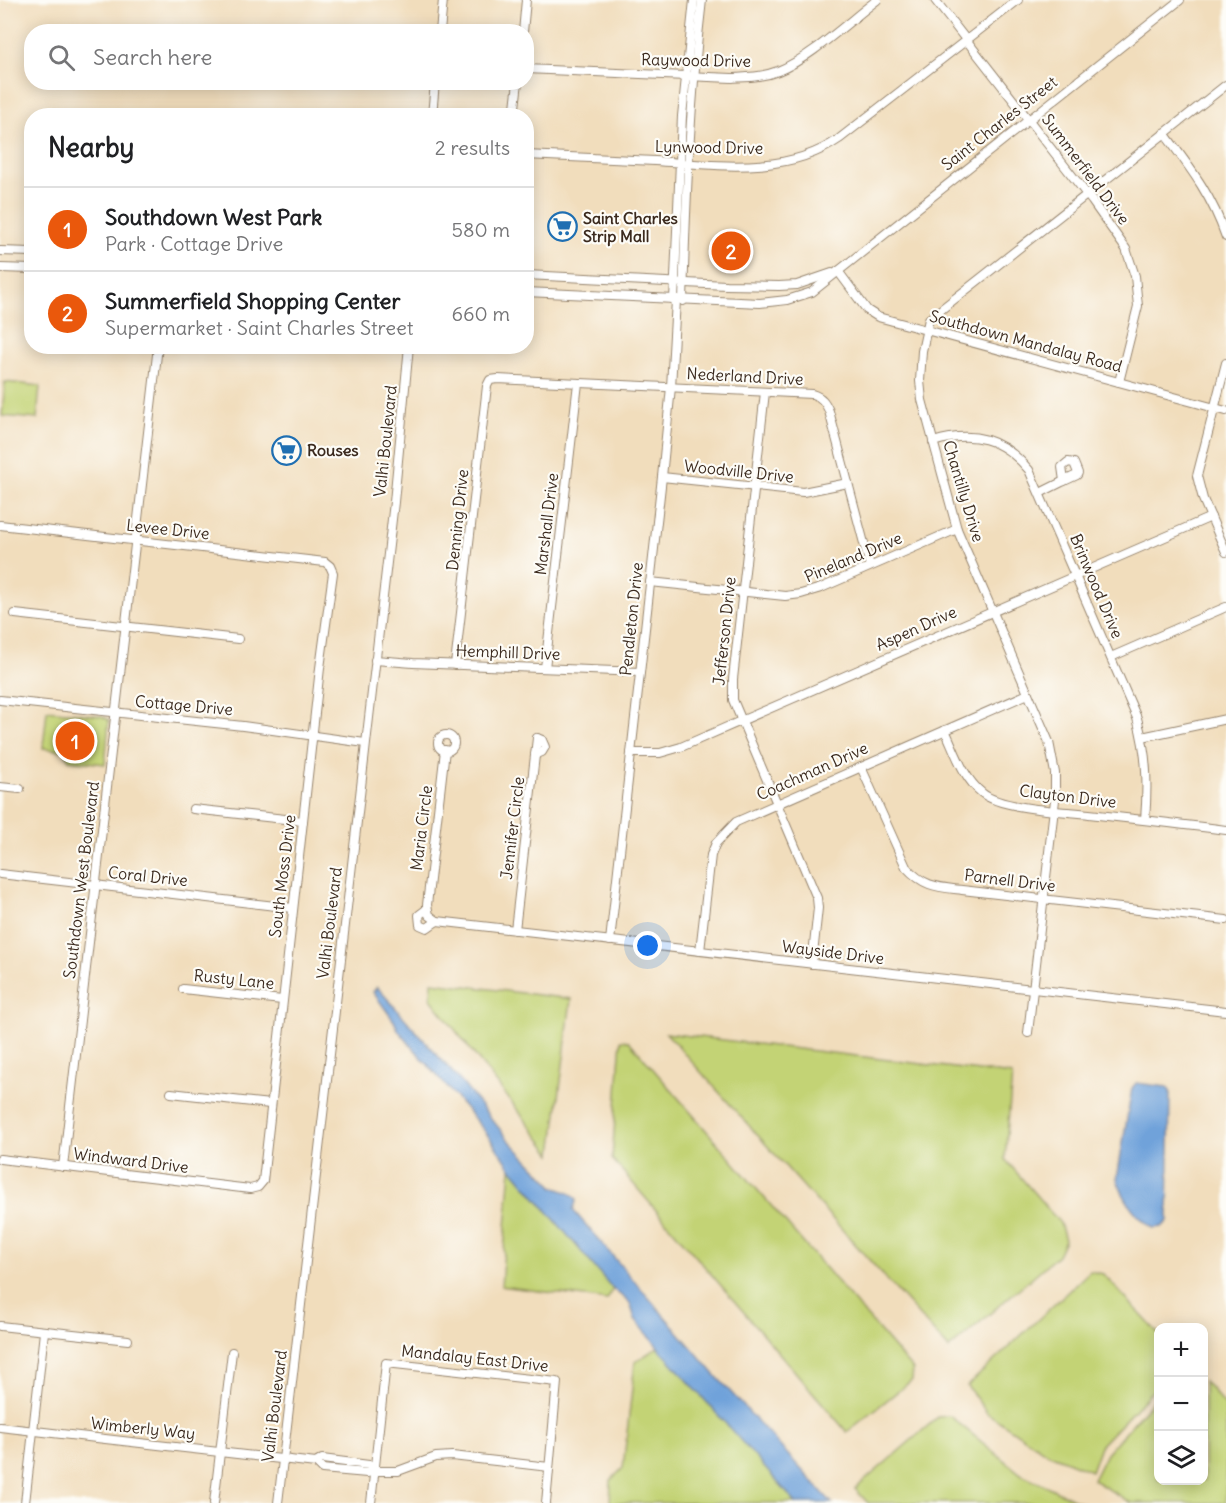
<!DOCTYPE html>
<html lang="en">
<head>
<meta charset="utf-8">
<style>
	:root { --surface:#fff; --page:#f6f6f6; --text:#202124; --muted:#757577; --line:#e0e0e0; --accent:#ea580c }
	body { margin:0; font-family:Delius,sans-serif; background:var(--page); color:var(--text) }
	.controls { position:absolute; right:18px; bottom:18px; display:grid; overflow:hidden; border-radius:12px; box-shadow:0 3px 15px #0003 }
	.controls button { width:54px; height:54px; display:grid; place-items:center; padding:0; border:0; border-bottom:2px solid var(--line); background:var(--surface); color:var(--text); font:30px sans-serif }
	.you { position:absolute; left:648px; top:946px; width:21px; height:21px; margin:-15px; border:4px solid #fff; border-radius:50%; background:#1a73e8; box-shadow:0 0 0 9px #1a73e833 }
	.badge { display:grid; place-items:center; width:39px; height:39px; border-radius:50%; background:var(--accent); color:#fff; font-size:20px; font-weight:700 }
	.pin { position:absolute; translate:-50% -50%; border:3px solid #fff; box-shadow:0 2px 6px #0006 }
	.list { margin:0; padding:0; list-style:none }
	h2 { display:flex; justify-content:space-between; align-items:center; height:78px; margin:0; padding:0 24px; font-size:26px }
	h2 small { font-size:20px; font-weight:400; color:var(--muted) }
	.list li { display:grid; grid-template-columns:39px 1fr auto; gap:18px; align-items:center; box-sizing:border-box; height:84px; padding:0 24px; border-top:2px solid var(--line) }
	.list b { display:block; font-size:22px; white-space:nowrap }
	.list p { margin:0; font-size:20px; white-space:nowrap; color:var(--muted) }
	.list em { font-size:20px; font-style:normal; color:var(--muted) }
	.icon { flex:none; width:33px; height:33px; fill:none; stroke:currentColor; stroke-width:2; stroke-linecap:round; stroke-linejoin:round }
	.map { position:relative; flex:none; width:1226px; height:1503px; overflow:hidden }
	.search { position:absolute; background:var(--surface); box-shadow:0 3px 15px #0003; left:24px; top:24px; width:510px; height:66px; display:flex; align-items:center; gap:15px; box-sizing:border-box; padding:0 21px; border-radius:24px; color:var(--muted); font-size:22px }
	.panel { position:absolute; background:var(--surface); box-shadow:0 3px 15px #0003; left:24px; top:108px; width:510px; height:246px; border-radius:24px }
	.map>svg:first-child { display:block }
	.green { fill:#c3d375; stroke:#7f7e4a; stroke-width:1.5 }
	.water { fill:#6fa2da; stroke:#55667c; stroke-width:1.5 }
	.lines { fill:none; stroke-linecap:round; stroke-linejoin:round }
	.minor-casing { stroke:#96846d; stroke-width:10 }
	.minor { stroke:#fff; stroke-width:8 }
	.labels { text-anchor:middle; stroke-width:4.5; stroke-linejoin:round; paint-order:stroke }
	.street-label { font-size:16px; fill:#3b2a1e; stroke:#fdfcf7 }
	.poi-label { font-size:16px; font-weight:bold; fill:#3b2a1e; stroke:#fdfcf7; text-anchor:start }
</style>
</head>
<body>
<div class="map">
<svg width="1226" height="1503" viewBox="0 0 1226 1503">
	<rect width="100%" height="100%" fill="#fdfcf7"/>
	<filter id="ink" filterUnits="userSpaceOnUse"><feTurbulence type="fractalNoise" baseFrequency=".0167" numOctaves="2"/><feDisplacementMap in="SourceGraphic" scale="12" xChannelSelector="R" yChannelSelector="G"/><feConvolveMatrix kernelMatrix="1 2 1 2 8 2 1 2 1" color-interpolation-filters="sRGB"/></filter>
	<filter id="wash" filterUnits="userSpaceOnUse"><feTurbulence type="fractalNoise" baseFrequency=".008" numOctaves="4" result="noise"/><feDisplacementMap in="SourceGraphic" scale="24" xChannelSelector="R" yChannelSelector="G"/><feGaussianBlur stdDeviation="1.35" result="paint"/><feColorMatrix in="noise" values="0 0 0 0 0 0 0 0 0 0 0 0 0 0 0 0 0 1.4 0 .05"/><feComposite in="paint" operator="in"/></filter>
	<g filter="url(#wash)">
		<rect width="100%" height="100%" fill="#f1ddbc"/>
		<g class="green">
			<polygon points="5,382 40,386 37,419 2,416"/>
			<polygon points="47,710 102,716 109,720 105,764 69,760 65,751 43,748"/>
			<polygon points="432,982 571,999 552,1154 431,999"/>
			<polygon points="666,1033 1012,1075 1005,1159 1060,1223 1065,1240 1058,1255 949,1349"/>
			<polygon points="621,1040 629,1041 913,1370 912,1380 847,1432 612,1159"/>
			<polygon points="511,1168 613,1289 607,1300 501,1286"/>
			<polygon points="1090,1271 1103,1274 1158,1333 1158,1385 1100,1446 1091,1471 1047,1453 987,1413 967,1386"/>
			<polygon points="658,1347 796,1503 610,1503 611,1480 623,1468 635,1362"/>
			<polygon points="1204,1381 1226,1406 1226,1503 1131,1503 1093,1480 1106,1454 1158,1395 1158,1480 1204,1480"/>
			<polygon points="950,1416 1021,1474 1082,1503 868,1503 855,1489 938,1417"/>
		</g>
		<g class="water">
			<polygon points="377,987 462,1083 508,1139 554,1187 569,1193 577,1199 573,1210 717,1377 832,1503 796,1503 658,1347 635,1319 630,1303 613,1289 511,1168 484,1130 398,1030 394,1021 373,992"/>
			<path d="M1136 1083 1167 1087 1170 1091 1168 1221 1162 1227 1153 1228C1135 1216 1124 1200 1117 1179L1132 1088Z"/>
		</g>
	</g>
	<g filter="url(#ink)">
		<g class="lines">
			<defs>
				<g id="minor">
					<polyline points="935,0 1092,201 1126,249 1135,276 1138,306 1119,382"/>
					<polyline points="440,32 443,0"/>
					<polyline points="523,32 526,0"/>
					<path d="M526 69 732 78C748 77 763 77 778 71 809 59 849 21 877 0"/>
					<polyline points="432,116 435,82"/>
					<polyline points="514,116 518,82"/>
					<path d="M1164 133C1191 169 1211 194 1226 237"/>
					<path d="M526 155C569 157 612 159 655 161 716 165 786 176 839 139L1018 0"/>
					<polyline points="0,251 32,252"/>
					<polyline points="0,268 32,269"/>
					<polyline points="838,271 867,310 878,317 1226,411"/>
					<polyline points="526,275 726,285 779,286 797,285 832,273"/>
					<polyline points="526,292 760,303 787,300 812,292 1180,0"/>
					<polyline points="674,300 682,116 694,0"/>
					<path d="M683 301C686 200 690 100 702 0"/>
					<polyline points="1226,363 1197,476 1203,499 1226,552"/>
					<polyline points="765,392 733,679 733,700 817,898 818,908 812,964"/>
					<path d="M933 442C973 430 1002 438 1029 470L1137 718C1147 754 1148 783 1145 820"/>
					<polygon points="1068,462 1074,463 1078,473 1077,475 1064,481 1062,467"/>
					<polyline points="662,477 803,492 848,483"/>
					<polyline points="1040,493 1064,481"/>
					<polyline points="0,525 325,562 330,566 333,573 320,668 263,1181 258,1187 250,1189 0,1159"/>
					<polyline points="650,582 785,596 801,594 821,588 957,529"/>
					<polyline points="15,614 238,639"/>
					<polyline points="1111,657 1226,607"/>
					<polyline points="375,660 413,663 640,672"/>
					<path d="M455 665 487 386 490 380 498 379 812 394C822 397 825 402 829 411L870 566"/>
					<polyline points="545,668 578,383"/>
					<polyline points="0,700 243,726 365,743"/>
					<path d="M945 730C955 751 963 778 982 793 1001 809 1063 811 1089 814 1135 819 1180 824 1226 830"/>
					<circle cx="446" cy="743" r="8"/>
					<polyline points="1142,737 1226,719"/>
					<polyline points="631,753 660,753 681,747 1211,517"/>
					<polyline points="535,755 542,752 545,747 542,740 537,738"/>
					<path d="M861 767 906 867C924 887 937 887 962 890L1226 920"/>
					<polyline points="0,787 20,789"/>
					<polyline points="193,809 303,821"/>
					<polyline points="0,874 293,908"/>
					<polyline points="427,909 419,915 420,925 427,928 437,921"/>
					<polyline points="437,921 1226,1011"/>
					<polyline points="437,921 429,915 427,905 445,750"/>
					<polyline points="515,930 537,738"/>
					<polyline points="610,941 662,477 671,387 676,300"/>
					<polyline points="700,951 711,855 716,843 736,822 1028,694"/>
					<polyline points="183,989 282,1000"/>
					<polyline points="1028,1033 1055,800 1055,773 1049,742 957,529 922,400 920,381 922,351 929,319 1226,85"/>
					<polyline points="171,1093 270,1104"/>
					<polyline points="63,1167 158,346"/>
					<polyline points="0,1326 128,1340"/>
					<polyline points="0,1427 316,1463 322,1459 369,1465 375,1471"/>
					<polyline points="316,1463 322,1469 367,1473 375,1471 398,1471 436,1457 452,1456 549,1467"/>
					<polyline points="25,1503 44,1332"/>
					<polyline points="214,1503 232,1352"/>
					<polyline points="278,1503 394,502 409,346"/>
					<polyline points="371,1503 386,1363 557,1382 546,1503"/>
				</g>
			</defs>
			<use href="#minor" class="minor-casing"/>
			<use href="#minor" class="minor"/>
		</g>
	</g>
	<defs>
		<symbol id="supermarket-ring" viewBox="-11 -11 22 22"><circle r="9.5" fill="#fdfcf7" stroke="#1f6fb2" stroke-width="1.5"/><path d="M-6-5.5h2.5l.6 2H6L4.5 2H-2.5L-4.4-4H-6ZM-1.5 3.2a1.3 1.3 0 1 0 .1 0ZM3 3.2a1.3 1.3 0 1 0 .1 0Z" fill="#1f6fb2"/></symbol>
	</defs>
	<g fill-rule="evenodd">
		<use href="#supermarket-ring" x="546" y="210" width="33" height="33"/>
		<use href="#supermarket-ring" x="270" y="434" width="33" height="33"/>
	</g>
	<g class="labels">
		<g class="street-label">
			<text transform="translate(696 60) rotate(1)" y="6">Raywood Drive</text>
			<text transform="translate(999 123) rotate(-38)" y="6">Saint Charles Street</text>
			<text transform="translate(709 147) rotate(1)" y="6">Lynwood Drive</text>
			<text transform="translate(1086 169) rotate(53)" y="6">Summerfield Drive</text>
			<text transform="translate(1026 341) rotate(15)" y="6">Southdown Mandalay Road</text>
			<text transform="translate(745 376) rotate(3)" y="6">Nederland Drive</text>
			<text transform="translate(385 441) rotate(-84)" y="6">Valhi Boulevard</text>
			<text transform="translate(739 471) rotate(6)" y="6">Woodville Drive</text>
			<text transform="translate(964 491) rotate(73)" y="6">Chantilly Drive</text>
			<text transform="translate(457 520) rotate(-84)" y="6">Denning Drive</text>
			<text transform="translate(546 524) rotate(-83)" y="6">Marshall Drive</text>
			<text transform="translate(168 529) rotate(6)" y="6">Levee Drive</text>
			<text transform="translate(853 557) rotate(-23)" y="6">Pineland Drive</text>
			<text transform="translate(1097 586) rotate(67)" y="6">Brinwood Drive</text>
			<text transform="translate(631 619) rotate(-84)" y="6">Pendleton Drive</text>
			<text transform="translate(916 628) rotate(-24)" y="6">Aspen Drive</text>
			<text transform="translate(724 631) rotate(-84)" y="6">Jefferson Drive</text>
			<text transform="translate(508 652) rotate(2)" y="6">Hemphill Drive</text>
			<text transform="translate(184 705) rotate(5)" y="6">Cottage Drive</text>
			<text transform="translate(812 771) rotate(-24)" y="6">Coachman Drive</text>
			<text transform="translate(1068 796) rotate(7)" y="6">Clayton Drive</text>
			<text transform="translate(421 828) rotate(-83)" y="6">Maria Circle</text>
			<text transform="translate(512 828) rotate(-83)" y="6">Jennifer Circle</text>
			<text transform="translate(148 876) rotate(6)" y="6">Coral Drive</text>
			<text transform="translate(282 876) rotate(-83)" y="6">South Moss Drive</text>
			<text transform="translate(81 880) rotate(-83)" y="6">Southdown West Boulevard</text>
			<text transform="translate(1010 880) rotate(7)" y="6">Parnell Drive</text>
			<text transform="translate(329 923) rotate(-83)" y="6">Valhi Boulevard</text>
			<text transform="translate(833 952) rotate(7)" y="6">Wayside Drive</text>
			<text transform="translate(234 979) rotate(6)" y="6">Rusty Lane</text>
			<text transform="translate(131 1160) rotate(7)" y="6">Windward Drive</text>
			<text transform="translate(475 1358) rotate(6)" y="6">Mandalay East Drive</text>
			<text transform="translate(274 1406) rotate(-83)" y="6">Valhi Boulevard</text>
			<text transform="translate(143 1428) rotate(6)" y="6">Wimberly Way</text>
		</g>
		<g class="poi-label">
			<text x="583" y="224">Saint Charles<tspan x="583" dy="18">Strip Mall</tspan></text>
			<text x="307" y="456">Rouses</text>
		</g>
	</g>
</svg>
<div class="controls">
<button>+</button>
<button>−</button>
<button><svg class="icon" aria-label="layers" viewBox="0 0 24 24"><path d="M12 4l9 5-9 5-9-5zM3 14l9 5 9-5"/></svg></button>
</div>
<div class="you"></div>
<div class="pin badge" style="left:75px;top:741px">1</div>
<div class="pin badge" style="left:731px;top:251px">2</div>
<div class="search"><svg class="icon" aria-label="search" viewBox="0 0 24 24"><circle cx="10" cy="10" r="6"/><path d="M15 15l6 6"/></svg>Search here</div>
<section class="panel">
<h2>Nearby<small>2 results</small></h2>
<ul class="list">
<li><span class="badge">1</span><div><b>Southdown West Park</b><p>Park · Cottage Drive</p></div><em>580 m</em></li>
<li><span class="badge">2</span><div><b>Summerfield Shopping Center</b><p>Supermarket · Saint Charles Street</p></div><em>660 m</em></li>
</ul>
</section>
</div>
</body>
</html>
